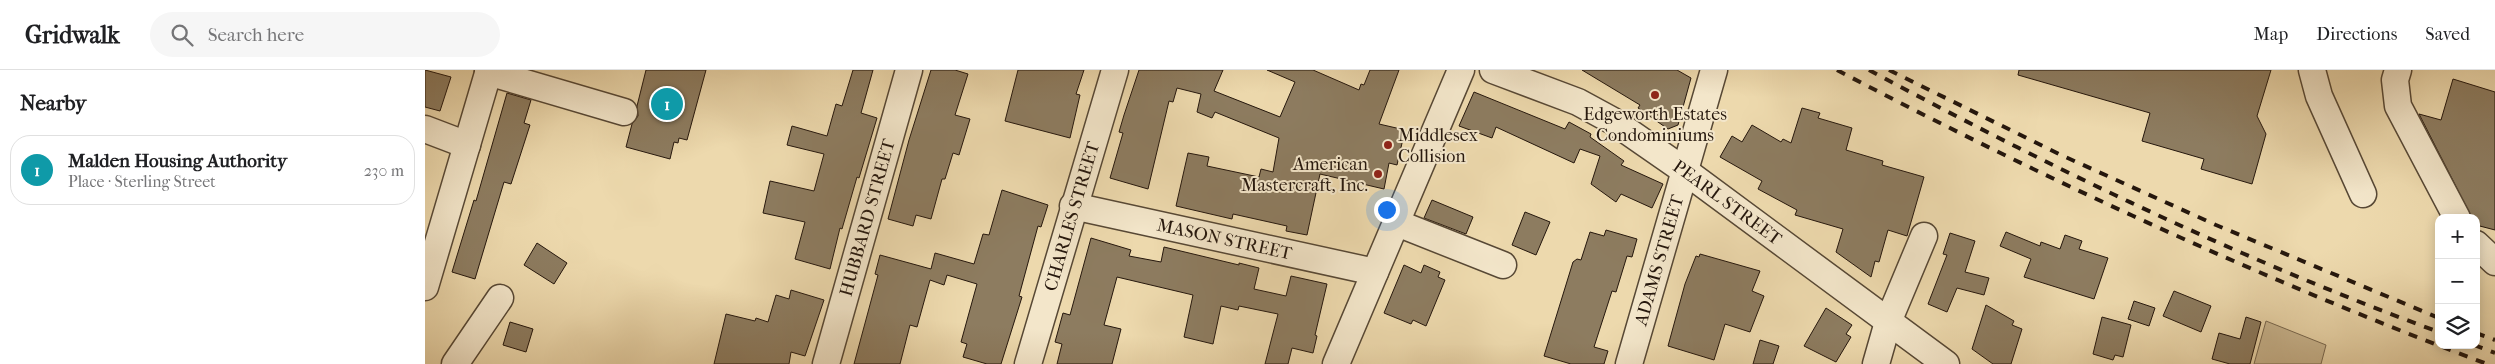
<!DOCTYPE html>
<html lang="en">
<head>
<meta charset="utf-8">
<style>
	:root { --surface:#fff; --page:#f6f6f6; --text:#202124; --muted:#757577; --line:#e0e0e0; --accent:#8f2418 }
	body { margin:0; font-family:"IM FELL French Canon",serif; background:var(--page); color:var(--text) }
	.controls { position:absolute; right:15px; bottom:15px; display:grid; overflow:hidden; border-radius:10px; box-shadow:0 2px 12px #0003 }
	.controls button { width:45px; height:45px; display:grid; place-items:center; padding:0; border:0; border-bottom:1px solid var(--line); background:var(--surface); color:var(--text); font:25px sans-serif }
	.you { position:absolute; left:961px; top:139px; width:18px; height:18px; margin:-12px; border:4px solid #fff; border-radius:50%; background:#1a73e8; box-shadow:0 0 0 8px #1a73e833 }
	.badge { display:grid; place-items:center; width:32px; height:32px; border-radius:50%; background:var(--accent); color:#fff; font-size:16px; font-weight:700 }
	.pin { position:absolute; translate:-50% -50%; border:2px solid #fff; box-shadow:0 1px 5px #0006 }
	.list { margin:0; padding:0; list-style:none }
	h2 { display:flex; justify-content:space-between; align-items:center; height:65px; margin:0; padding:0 20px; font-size:21px }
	h2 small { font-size:16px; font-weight:400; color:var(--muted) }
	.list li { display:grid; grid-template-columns:32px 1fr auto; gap:15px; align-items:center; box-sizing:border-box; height:70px; margin:0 10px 10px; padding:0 10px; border:1px solid var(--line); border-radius:20px }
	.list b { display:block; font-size:19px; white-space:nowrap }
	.list p { margin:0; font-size:16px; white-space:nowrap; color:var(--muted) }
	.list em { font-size:16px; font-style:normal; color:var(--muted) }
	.icon { flex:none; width:28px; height:28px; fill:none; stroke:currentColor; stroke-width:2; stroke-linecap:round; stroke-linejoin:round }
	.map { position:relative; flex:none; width:2070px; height:294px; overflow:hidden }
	header { display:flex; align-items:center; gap:30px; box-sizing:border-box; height:70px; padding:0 25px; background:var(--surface); border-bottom:1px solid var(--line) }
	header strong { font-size:24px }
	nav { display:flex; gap:28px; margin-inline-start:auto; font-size:18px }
	.search { width:350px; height:45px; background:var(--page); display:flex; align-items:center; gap:12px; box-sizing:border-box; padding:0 18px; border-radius:28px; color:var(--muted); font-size:19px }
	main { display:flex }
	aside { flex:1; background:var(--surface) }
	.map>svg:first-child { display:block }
	.green { fill:#cbb892; stroke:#786850 }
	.building { fill:#8d7c60; stroke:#25170d }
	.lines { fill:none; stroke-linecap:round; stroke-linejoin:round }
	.minor-casing { stroke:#574835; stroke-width:29 }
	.minor { stroke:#f3e6ca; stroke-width:26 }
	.rail { stroke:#25170d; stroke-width:4; stroke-dasharray:9 9; stroke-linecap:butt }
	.poi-dot { fill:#8f2418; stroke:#f3e6ca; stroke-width:2 }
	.labels { text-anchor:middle; stroke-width:4; stroke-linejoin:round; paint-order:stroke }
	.poi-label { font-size:18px; fill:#25170d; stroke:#f3e6ca }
	.street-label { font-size:18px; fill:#25170d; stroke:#f3e6ca }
</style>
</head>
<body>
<header>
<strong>Gridwalk</strong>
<div class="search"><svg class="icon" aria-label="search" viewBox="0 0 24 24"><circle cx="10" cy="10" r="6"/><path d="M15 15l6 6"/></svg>Search here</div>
<nav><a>Map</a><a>Directions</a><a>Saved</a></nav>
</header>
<main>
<aside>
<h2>Nearby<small></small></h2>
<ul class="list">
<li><span class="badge" style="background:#0f9aa8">1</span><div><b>Malden Housing Authority</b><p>Place · Sterling Street</p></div><em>230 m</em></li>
</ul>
</aside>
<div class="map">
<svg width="2070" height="294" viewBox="0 0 2070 294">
	<rect width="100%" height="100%" fill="#edd9ad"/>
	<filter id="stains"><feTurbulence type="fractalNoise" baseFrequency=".004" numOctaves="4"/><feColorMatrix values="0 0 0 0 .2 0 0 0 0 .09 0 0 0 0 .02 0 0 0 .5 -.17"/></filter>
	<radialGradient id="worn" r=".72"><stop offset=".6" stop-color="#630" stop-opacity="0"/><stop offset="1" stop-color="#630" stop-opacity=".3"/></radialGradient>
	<polygon class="green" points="1841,251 1901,275 1896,294 1829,294"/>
	<g class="building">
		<polygon points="0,0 26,7 15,41 0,37"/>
		<polygon points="221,0 281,0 262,70 254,68 253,73 249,72 245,89 201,77 207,54 213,46 212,36"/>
		<polygon points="428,0 448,0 436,43 452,48 434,108 432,107 417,159 415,158 405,199 370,189 380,152 338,143 345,111 389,121 399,84 362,75 367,56 402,66 411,34 417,36"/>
		<polygon points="506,0 530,0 543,4 530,45 545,49 534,85 528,83 520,109 517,109 506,149 491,145 488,156 463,149 484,70"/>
		<polygon points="593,0 659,0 651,24 655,25 645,68 580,51"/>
		<polygon points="714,0 798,0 789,21 855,47 870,12 842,0 888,0 934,20 936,14 939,15 945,0 974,0 954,54 980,60 972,95 964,93 959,119 895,104 882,165 861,161 862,156 808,144 807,149 751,136 763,83 784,87 782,96 834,107 836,99 848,102 854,68 790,42 787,48 772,42 776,24 752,18 748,32 744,31 723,119 685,108 698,63 694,62 699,45"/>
		<polygon points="1157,0 1252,0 1266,8 1253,55 1243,59 1213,38 1215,35"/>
		<polygon points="1594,0 1846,0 1832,46 1841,64 1827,114 1776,99 1779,89 1717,71 1725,43 1593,5"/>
		<polygon points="2028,9 2070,22 2070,160 2051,155 2051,148 2047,148 1994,44 2016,50"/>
		<polygon points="1049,22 1140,59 1144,52 1166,64 1165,67 1199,91 1196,95 1238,114 1227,138 1196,124 1191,132 1166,114 1175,86 1155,79 1149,93 1071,57 1067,68 1034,56"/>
		<polygon points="82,23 106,30 99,53 105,55 86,114 79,112 50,209 27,202 49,130 51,131"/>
		<polygon points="1377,38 1395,43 1393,48 1427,58 1421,80 1458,91 1457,95 1499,107 1482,166 1463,160 1454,192 1450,191 1446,207 1411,182 1418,159 1370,145 1372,140 1333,119 1337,111 1295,87 1307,66 1317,72 1327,55 1356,72 1358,69 1366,73"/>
		<polygon points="577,120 623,135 616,157 613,156 594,226 597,227 576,294 562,294 538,287 542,274 536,272 552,214 522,205 519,215 505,210 492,257 485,255 475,294 429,294 453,205 450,204 455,185 506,199 510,183 549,194 558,164 564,165"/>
		<polygon points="1007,130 1048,147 1041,164 999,148"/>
		<polygon points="1100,142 1125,152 1111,185 1087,175"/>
		<polygon points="1181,160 1212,169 1207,187 1202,186 1191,222 1187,221 1169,277 1183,281 1179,294 1146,294 1119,286 1148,192 1152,189 1156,190 1165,162 1179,166"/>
		<polygon points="1581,162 1615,176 1616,172 1635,179 1640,165 1657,171 1654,179 1683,188 1669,229 1599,207 1606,189 1575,176"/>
		<polygon points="1525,163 1550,171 1540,202 1564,208 1559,225 1532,218 1522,242 1503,234 1522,185 1518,184"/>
		<polygon points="666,168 706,180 704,186 736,192 739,177 814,195 814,193 834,198 829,219 861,226 866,206 902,214 890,265 892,266 888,283 867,278 863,294 840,294 853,244 814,236 813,240 796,236 788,274 759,267 768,225 692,207 679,255 696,259 687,294 632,294 637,274 630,272 638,243 645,245"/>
		<polygon points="112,173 142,193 129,214 99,195"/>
		<polygon points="1275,184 1335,201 1327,221 1339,226 1325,262 1300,254 1289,290 1243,276 1260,214 1271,186 1274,187"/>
		<polygon points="979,195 996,203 999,195 1015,202 1013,207 1020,210 1001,256 988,250 986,254 959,243"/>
		<polygon points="366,220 399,230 380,286 366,282 364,294 289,294 301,244 330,251 331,248 343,252 351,225 364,229"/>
		<polygon points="1749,221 1786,236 1776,262 1738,246"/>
		<polygon points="1709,231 1730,238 1724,256 1703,249"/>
		<polygon points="1561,235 1589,251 1587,255 1597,259 1586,294 1568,294 1547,279"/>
		<polygon points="1401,238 1427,255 1421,264 1426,267 1411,292 1379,276"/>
		<polygon points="1677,247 1706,255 1698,287 1690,285 1688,290 1668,284"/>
		<polygon points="1821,247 1836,252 1825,294 1805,294 1787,289 1794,263 1815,269"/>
		<polygon points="85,252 108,259 101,282 78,275"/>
		<polygon points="1335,270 1354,276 1348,294 1328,294"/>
	</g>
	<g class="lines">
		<defs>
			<g id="minor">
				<path id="s1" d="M1068 0 1153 32 1188 51 1260 101 1521 294"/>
				<polyline points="1887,0 1894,26 1938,124"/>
				<polyline points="1973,0 1970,10 1973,36 2032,148"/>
				<polyline points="63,2 199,42"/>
				<polyline points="0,59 42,75"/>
				<path id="s2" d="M648 136 950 202"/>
				<polyline points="972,153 1078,195"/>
				<polyline points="2051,174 2070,192"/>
				<polyline points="0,217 64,0"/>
				<polyline points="30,294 75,228"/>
				<path id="s3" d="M401 294 484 0"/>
				<path id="s4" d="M603 294 690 0"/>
				<polyline points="911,294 1036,0"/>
				<path id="s5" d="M1204 294 1289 0"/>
				<polyline points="1451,294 1463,252 1499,166"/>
			</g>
		</defs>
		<use href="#minor" class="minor-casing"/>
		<use href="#minor" class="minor"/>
		<g class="rail">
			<path d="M1412 0C1623 111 1839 210 2062 294"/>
			<path d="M1444 0C1628 99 1817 190 2014 262"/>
			<polyline points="1464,0 1636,85 1791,155 2014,248"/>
			<polyline points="2051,263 2070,270"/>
			<polyline points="2049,275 2070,283"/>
		</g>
	</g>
	<g class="poi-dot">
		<circle cx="1230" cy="25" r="5"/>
		<circle cx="963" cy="75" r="5"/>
		<circle cx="953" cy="104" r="5"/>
	</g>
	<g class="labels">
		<g class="poi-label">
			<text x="1230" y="50">Edgeworth Estates<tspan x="1230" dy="21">Condominiums</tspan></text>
			<text x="973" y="71" text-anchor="start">Middlesex<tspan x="973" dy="21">Collision</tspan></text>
			<text x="943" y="100" text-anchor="end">American<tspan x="943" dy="21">Mastercraft, Inc.</tspan></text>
		</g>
		<g class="street-label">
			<text dy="6" stroke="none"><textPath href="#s1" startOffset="271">PEARL STREET</textPath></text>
			<text dy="6" stroke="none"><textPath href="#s3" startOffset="152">HUBBARD STREET</textPath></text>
			<text dy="6" stroke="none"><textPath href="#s4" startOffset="154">CHARLES STREET</textPath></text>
			<text dy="6" stroke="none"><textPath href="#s2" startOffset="155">MASON STREET</textPath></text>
			<text dy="6" stroke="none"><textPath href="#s5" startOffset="108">ADAMS STREET</textPath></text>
		</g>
	</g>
	<rect width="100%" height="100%" filter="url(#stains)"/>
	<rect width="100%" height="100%" fill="url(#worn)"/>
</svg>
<div class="controls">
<button>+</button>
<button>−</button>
<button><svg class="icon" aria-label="layers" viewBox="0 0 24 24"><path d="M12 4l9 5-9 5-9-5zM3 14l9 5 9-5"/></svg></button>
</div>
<div class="you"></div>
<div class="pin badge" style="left:242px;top:34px;background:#0f9aa8">1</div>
</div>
</main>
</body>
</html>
